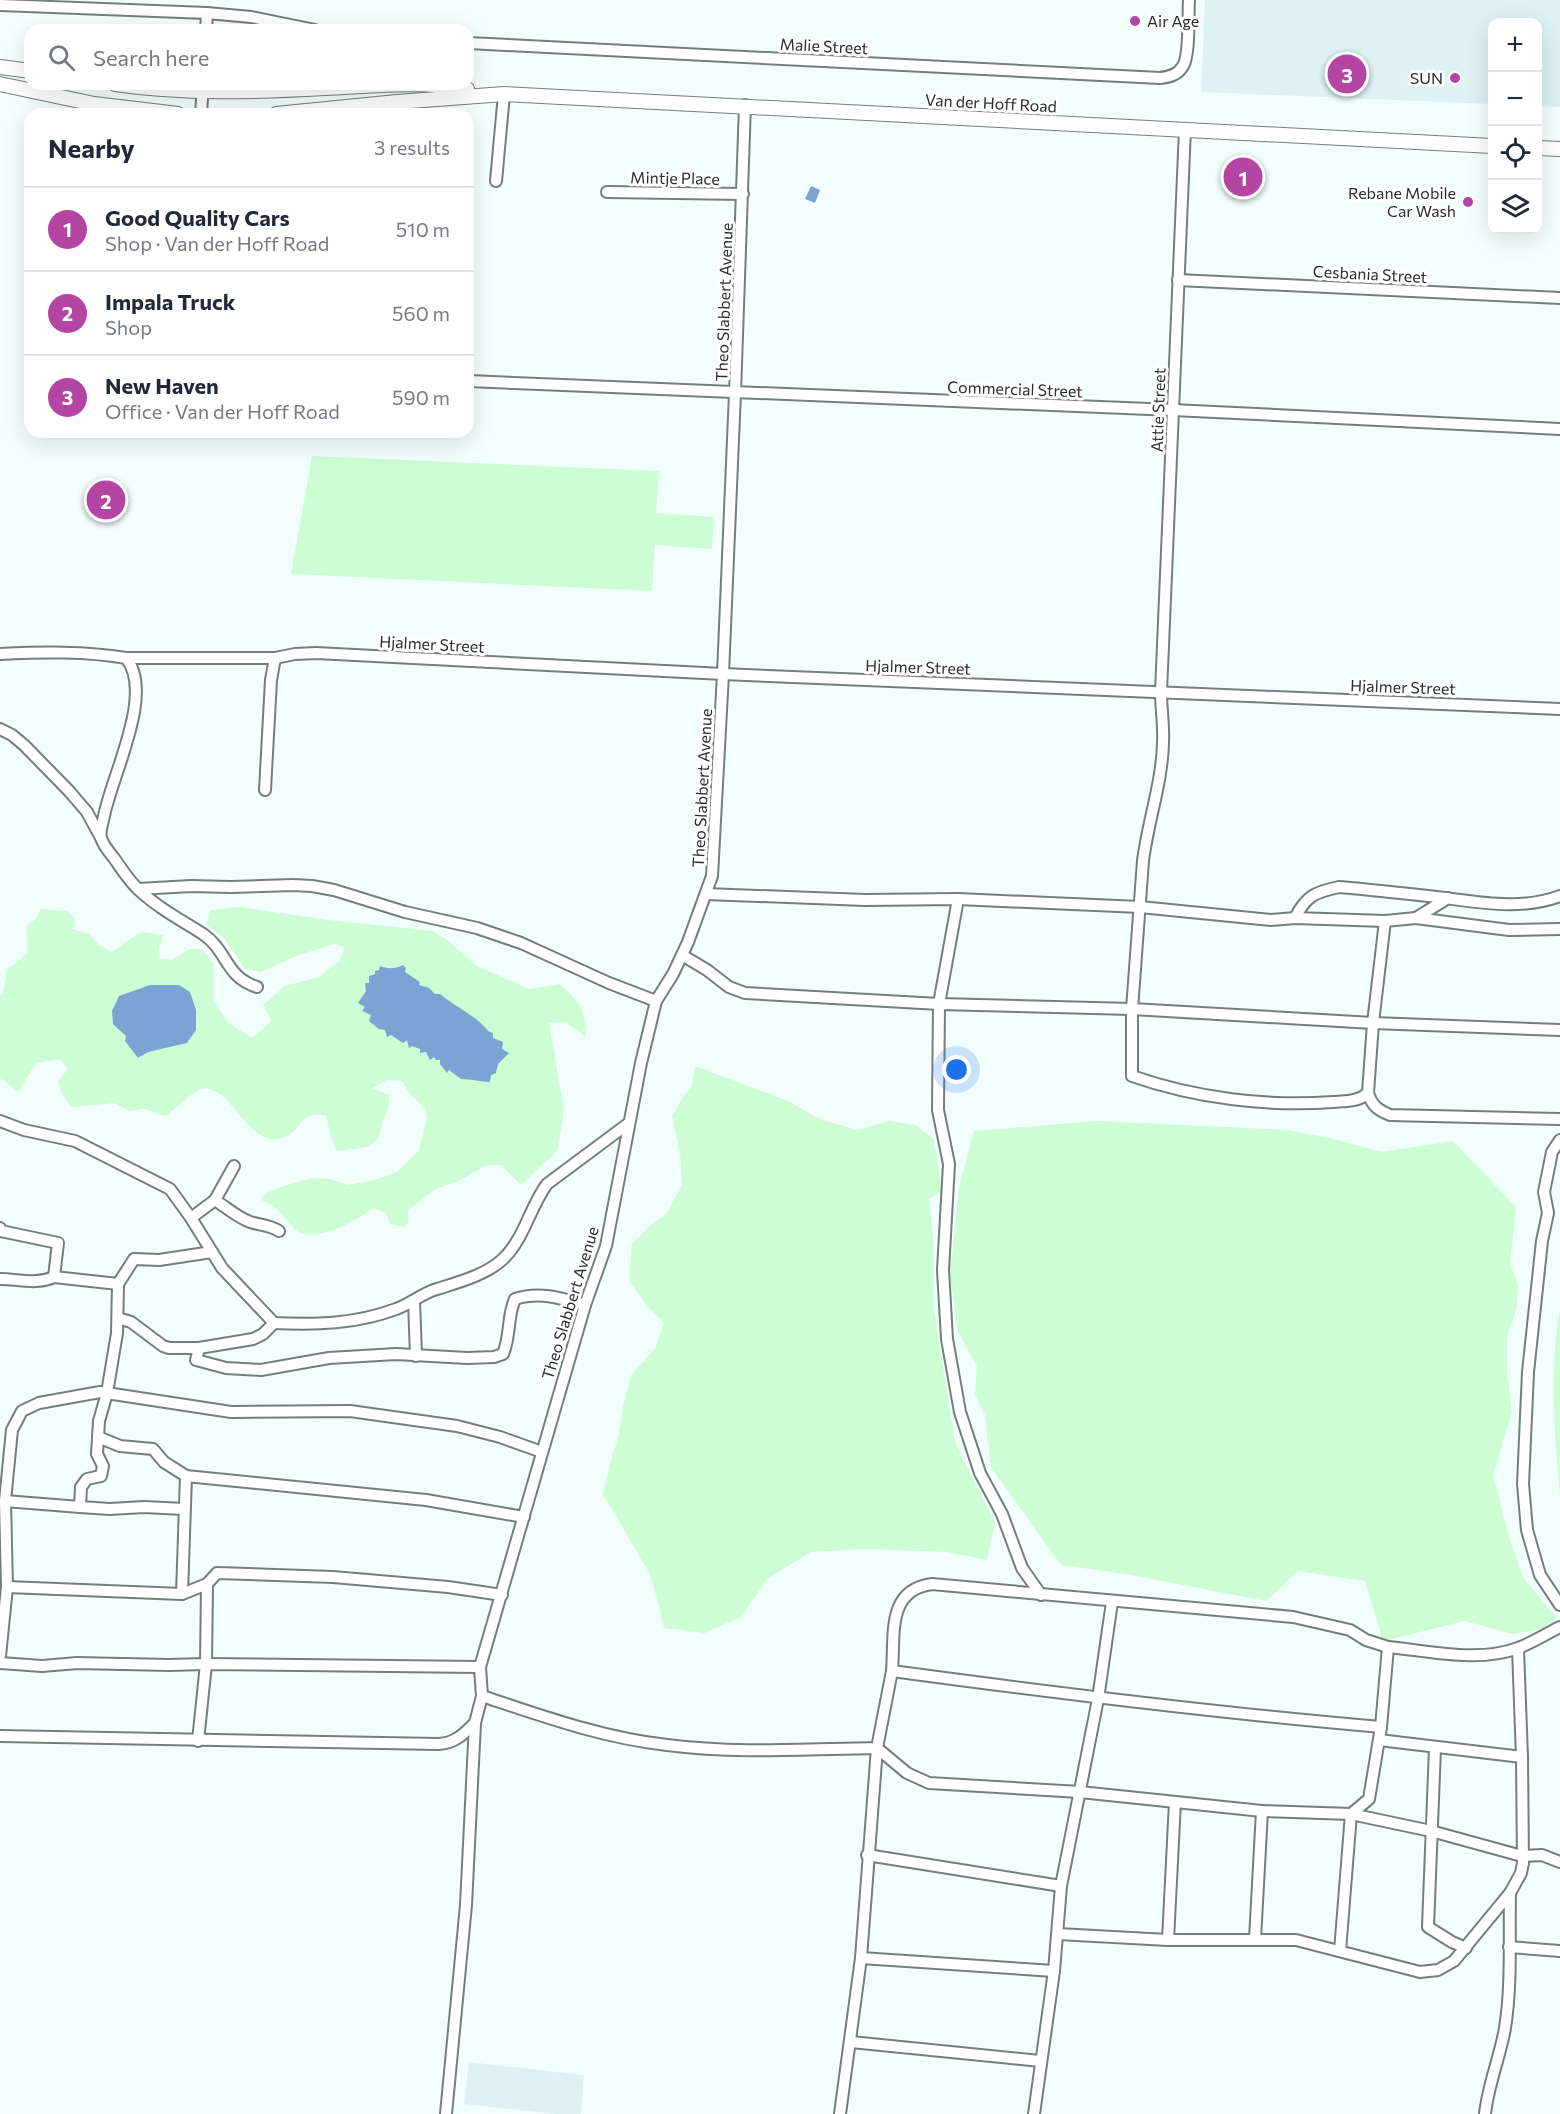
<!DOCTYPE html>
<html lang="en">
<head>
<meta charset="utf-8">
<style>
	:root { --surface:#fff; --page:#f2f2f3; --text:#1f2937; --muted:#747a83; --line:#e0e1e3; --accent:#b445a3 }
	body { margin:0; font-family:Commissioner,sans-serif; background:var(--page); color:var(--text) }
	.controls { position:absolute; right:18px; top:18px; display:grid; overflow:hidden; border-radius:12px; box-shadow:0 6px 24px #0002 }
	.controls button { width:54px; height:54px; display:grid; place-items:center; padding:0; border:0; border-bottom:2px solid var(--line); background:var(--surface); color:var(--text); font:30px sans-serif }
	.you { position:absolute; left:957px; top:1070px; width:21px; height:21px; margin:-15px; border:4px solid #fff; border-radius:50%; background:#1a73e8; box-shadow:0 0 0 9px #1a73e833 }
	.badge { display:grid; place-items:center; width:39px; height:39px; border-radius:50%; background:var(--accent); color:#fff; font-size:20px; font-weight:700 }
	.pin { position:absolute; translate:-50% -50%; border:3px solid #fff; box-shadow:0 2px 6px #0006 }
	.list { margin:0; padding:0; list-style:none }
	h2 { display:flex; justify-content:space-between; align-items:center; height:78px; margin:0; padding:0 24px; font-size:26px }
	h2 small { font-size:20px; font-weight:400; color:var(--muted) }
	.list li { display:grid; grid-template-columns:39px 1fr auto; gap:18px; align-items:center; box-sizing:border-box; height:84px; padding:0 24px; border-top:2px solid var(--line) }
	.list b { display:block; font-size:22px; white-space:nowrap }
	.list p { margin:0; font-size:20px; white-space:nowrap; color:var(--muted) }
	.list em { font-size:20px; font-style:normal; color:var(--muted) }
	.icon { flex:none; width:33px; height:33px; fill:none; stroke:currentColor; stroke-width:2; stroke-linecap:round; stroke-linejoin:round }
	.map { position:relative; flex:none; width:1560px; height:2114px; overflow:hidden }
	.search { position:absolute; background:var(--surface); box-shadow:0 6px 24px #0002; left:24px; top:24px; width:450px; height:66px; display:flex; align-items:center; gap:15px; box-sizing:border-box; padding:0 21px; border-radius:18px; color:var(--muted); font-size:22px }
	.panel { position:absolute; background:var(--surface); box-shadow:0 6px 24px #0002; left:24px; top:108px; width:450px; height:330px; border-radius:18px }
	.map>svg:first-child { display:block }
	.built { fill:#def2f3 }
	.green { fill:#cdfdd3 }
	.water { fill:#7ca3d3 }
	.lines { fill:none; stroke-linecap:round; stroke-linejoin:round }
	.minor-casing { stroke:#757e7f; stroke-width:14 }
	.secondary-casing { stroke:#757e7f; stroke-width:16 }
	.minor { stroke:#fff; stroke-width:10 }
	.secondary { stroke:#fff; stroke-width:14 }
	.poi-dot { fill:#b445a3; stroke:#fff; stroke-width:2 }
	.labels { text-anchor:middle; stroke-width:6; stroke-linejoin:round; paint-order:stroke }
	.poi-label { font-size:16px; fill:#292d2d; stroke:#fff; text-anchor:end }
	.street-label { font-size:16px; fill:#292d2d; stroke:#fff }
</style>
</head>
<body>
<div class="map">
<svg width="1560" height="2114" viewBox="0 0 1560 2114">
	<rect width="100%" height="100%" fill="#f3feff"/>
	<g class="built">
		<polygon points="1205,0 1560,0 1560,107 1538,106 1538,22 1492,22 1492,104 1201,92"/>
		<polygon points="469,2062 584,2075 581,2114 556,2114 464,2104"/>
	</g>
	<g class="green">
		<polygon points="312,456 659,471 656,513 714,517 712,549 655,545 652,591 291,574"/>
		<path d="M239 907 329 920 433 931 446 939 477 966 529 989 559 984C579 1000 586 1010 586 1037L566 1022 549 1023 564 1109 558 1150 521 1185 501 1165 485 1166 459 1181 436 1189 408 1210V1223L403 1227 390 1224 386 1213 373 1208C357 1221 315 1244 296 1230 289 1224 284 1215 277 1209 273 1205 266 1202 261 1200L266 1193 283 1186 313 1178 330 1179 348 1185 374 1180 397 1172 419 1150 427 1118 425 1108 410 1094 402 1081 387 1080 372 1088 389 1095 388 1109 383 1120 379 1137 368 1147 337 1151 331 1137 326 1116C295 1107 302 1142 272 1139 243 1136 226 1079 199 1090 189 1095 175 1109 166 1116L144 1109 129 1111 114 1103 71 1107 61 1093 58 1081 68 1069 60 1059 36 1063 18 1092 0 1077V995L3 993 7 970 28 953 27 926 35 920 41 909 67 911 75 919 72 929 90 934 98 944 112 952 140 932 163 935 159 948 160 959 172 960 190 949H202L214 964V1000L227 1022 252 1038 272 1021 263 1005 285 986 319 977 339 961 345 947 334 944 299 955 261 972 245 969 224 938 206 925 211 910Z"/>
		<polygon points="695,1066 788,1101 819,1119 858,1130 889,1121 915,1125 934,1139 942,1191 929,1199 934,1245 934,1309 955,1442 995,1522 987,1560 947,1552 863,1549 811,1552 767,1579 742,1616 705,1633 664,1628 658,1602 649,1572 603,1494 613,1452 618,1439 624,1402 632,1374 655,1349 664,1323 647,1306 629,1280 632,1244 650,1226 667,1213 682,1184 680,1153 672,1117 681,1100 692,1086"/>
		<polygon points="1097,1121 1288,1130 1330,1138 1381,1152 1453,1141 1516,1207 1510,1263 1518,1284 1517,1307 1507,1337 1507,1371 1512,1412 1493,1475 1510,1540 1523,1577 1557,1618 1542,1629 1513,1634 1465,1621 1383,1641 1365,1581 1298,1571 1266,1601 1126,1574 1061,1565 991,1467 985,1415 975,1394 977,1366 958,1332 950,1275 959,1187 974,1131"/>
		<path d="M1560 1309V1495C1554 1433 1549 1370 1560 1309Z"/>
	</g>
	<g class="water">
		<polygon points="811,186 820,190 815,203 805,199"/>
		<path d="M403 965 406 968 405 972 420 982 419 985 429 988 435 994H440C455 1007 476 1015 488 1031L493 1033V1038L503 1042 502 1049 509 1053 498 1064 496 1073 491 1075 490 1082C480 1082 472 1079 461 1079L449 1070 447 1073 440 1064V1060H436L434 1057 430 1060 426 1052 420 1053V1049L412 1046 409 1048 407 1040 403 1043 391 1035 387 1037 385 1030 379 1029 369 1021 371 1015 362 1011 365 1007 358 1003 366 991 365 983H369V976L375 974V971L379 970 380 966C388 969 396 969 403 965Z"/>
		<polygon points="150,985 179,985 190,992 196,1010 196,1030 187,1043 148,1052 138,1058 125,1041 126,1036 113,1024 112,1011 119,996"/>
	</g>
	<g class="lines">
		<defs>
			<g id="minor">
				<polyline points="0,5 207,13 251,17 315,30"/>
				<polyline points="206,30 207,13"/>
				<path d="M468 43 1160 78C1169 77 1178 75 1183 66 1190 55 1188 14 1189 0"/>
				<polyline points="201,114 203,84"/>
				<path d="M1185 129 1161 692C1161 709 1164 726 1163 743 1162 783 1148 821 1143 861L1132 1009V1076C1195 1098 1267 1107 1333 1102 1346 1101 1358 1102 1368 1093"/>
				<polyline points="496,181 504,94"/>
				<polyline points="607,192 743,194"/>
				<polyline points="1178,280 1560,298"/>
				<polyline points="468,381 1173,410 1560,429"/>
				<path d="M0 654C42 652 85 651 126 658 155 693 112 775 104 816 103 822 99 832 101 838 104 847 111 854 116 861 123 871 130 882 139 890 158 908 181 920 203 934 228 951 225 977 257 987"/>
				<polyline points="126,658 275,658 295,654 316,653 723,674 1560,709"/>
				<polyline points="0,729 12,735 24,745 69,791 87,812 100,836"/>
				<polyline points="265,790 271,680 275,658"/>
				<polyline points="138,889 191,886 231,887 293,885 312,886 334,890 405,912 477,928 521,943 609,983 656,1001"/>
				<polyline points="706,894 865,900 958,899 1140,907 1271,920 1295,918 1385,921 1416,918 1509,930 1560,929"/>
				<polyline points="958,899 939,1004 938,1110 949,1164 943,1270 947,1339 960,1412 980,1473 1002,1514 1022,1568 1041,1595"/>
				<path d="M1295 918C1306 896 1315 892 1339 887 1375 890 1410 894 1445 898 1483 903 1523 910 1560 896"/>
				<polyline points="1416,918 1448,898"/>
				<path d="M1385 921 1373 1023 1368 1093C1372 1106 1378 1110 1390 1115L1560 1119"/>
				<polyline points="682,955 707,970 729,987 745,993 939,1004 1132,1009 1373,1023 1560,1030"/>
				<path d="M0 1121 24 1130 75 1141 170 1189 191 1218 222 1268 274 1323C316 1325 356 1324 396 1309 411 1304 422 1293 437 1289 459 1282 486 1275 503 1259 524 1239 530 1207 547 1184L629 1123"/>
				<polyline points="1560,1140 1552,1152 1544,1192 1548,1213 1542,1241 1528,1372 1523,1484 1527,1530 1540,1575 1560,1605"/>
				<path d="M215 1200C227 1208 237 1217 250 1222 260 1225 270 1225 279 1231"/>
				<polyline points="191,1218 215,1200 234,1166"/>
				<polyline points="0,1228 1,1231 58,1243 54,1277"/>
				<path d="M0 1279C19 1279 36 1285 54 1277L118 1284"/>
				<polyline points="414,1301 416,1356"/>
				<polyline points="118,1318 131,1322 163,1346 169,1348 199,1348 253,1339 263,1334 274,1323"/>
				<path d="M199 1348 196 1360 226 1368 261 1370 329 1358 396 1354 467 1358 494 1357 503 1354C511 1335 507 1316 515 1299 539 1291 561 1298 585 1305"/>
				<polyline points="98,1437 120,1446 153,1449 164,1462 186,1476 426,1500 524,1517"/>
				<polyline points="5,1501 80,1507 110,1509 144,1507 184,1509"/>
				<polyline points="80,1507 81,1487 87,1479 101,1476 103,1466 97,1454 99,1421 107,1393 117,1333 118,1284 134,1259 159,1260 212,1252"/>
				<polyline points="7,1587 182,1594 207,1584 217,1573 333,1577 448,1587 502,1595"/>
				<polyline points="182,1594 186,1476"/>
				<polyline points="0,1656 7,1587 5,1501 12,1430 22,1411 39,1403 100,1392 231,1412 350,1411 457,1426 500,1437 542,1452"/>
				<polyline points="0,1663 42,1666 77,1663 169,1665 206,1664 207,1584"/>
				<path d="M892 1671C895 1635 886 1590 932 1584L1293 1617 1350 1630 1366 1640 1388 1647"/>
				<path d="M482 1696C542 1716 603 1738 667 1745 738 1754 806 1749 877 1748L892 1671C1055 1693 1217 1713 1381 1727L1388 1647C1430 1651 1478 1663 1518 1648 1532 1643 1546 1634 1560 1627"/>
				<path d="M0 1736 439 1744C455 1743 464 1734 475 1723"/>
				<polyline points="1379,1740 1522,1757"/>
				<polyline points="198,1741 206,1664 480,1667"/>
				<polyline points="877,1748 907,1773 929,1783 1080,1792 1262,1811 1351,1814 1431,1831 1522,1856 1542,1855 1560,1862"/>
				<polyline points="1435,1748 1428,1927 1452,1942 1466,1948"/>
				<polyline points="867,1855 1061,1886"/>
				<polyline points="1058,1934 1168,1940 1296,1940 1420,1972 1438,1970 1454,1961 1510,1893 1521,1873 1523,1863 1522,1757 1518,1649"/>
				<polyline points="1255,1939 1262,1811"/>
				<polyline points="1168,1940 1175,1802"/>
				<polyline points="1509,1947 1560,1951"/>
				<polyline points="1340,1951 1351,1814 1369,1799 1381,1727"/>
				<polyline points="861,1958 1054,1971"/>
				<polyline points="851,2042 1040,2061"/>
				<polyline points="446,2114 466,1905 475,1723 482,1696 480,1667 585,1305 606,1246 641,1063 656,1001 673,974 688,942 712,876 723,674 735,393 745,105"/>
				<polyline points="840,2114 861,1958 877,1748"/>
				<polyline points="1034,2114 1054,1971 1061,1886 1098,1699 1112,1602"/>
				<path d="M1485 2114C1488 2085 1500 2057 1505 2028 1512 1984 1509 1938 1510 1893"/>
			</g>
			<g id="secondary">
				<polyline points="0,67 30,71"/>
				<polyline points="0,84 94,104 178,114"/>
				<path d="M115 84C185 94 255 92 325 88 371 86 421 80 467 89"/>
				<polyline points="276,114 397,102 504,94 1492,146"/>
				<polyline points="1538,148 1560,149"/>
			</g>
		</defs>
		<use href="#minor" class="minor-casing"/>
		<use href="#secondary" class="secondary-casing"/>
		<use href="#minor" class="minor"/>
		<use href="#secondary" class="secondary"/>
	</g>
	<g class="poi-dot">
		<circle cx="1135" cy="21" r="6"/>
		<circle cx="1455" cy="78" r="6"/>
		<circle cx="1468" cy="202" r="6"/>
	</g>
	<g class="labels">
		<g class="poi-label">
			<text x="1147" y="27" text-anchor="start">Air Age</text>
			<text x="1443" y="84">SUN</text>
			<text x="1456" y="199">Rebane Mobile<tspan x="1456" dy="18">Car Wash</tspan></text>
		</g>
		<g class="street-label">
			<text transform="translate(824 46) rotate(3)" y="6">Malie Street</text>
			<text transform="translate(991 103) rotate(3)" y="6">Van der Hoff Road</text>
			<text transform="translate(675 178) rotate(1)" y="6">Mintje Place</text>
			<text transform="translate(1370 274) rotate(3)" y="6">Cesbania Street</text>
			<text transform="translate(724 302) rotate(-88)" y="6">Theo Slabbert Avenue</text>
			<text transform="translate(1015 389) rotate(2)" y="6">Commercial Street</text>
			<text transform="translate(1158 410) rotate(-88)" y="6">Attie Street</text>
			<text transform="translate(432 644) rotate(3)" y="6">Hjalmer Street</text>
			<text transform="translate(918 667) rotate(2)" y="6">Hjalmer Street</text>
			<text transform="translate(1403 687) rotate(2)" y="6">Hjalmer Street</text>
			<text transform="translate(702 788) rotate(-87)" y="6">Theo Slabbert Avenue</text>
			<text transform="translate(570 1303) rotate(-73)" y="6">Theo Slabbert Avenue</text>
		</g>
	</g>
</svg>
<div class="controls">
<button>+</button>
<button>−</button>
<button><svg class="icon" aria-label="locate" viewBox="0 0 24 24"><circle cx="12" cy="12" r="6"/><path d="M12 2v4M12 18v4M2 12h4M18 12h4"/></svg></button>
<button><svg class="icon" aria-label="layers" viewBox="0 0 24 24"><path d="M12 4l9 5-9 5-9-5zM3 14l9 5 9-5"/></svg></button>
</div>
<div class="you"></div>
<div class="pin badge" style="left:1243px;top:177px">1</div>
<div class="pin badge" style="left:106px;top:500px">2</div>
<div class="pin badge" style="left:1347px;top:74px">3</div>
<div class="search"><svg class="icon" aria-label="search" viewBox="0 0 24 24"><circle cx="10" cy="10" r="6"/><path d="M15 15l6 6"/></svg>Search here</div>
<section class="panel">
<h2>Nearby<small>3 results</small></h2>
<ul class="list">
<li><span class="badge">1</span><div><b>Good Quality Cars</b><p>Shop · Van der Hoff Road</p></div><em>510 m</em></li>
<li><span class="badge">2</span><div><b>Impala Truck</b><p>Shop</p></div><em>560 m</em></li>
<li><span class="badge">3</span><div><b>New Haven</b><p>Office · Van der Hoff Road</p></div><em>590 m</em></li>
</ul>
</section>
</div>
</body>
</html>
